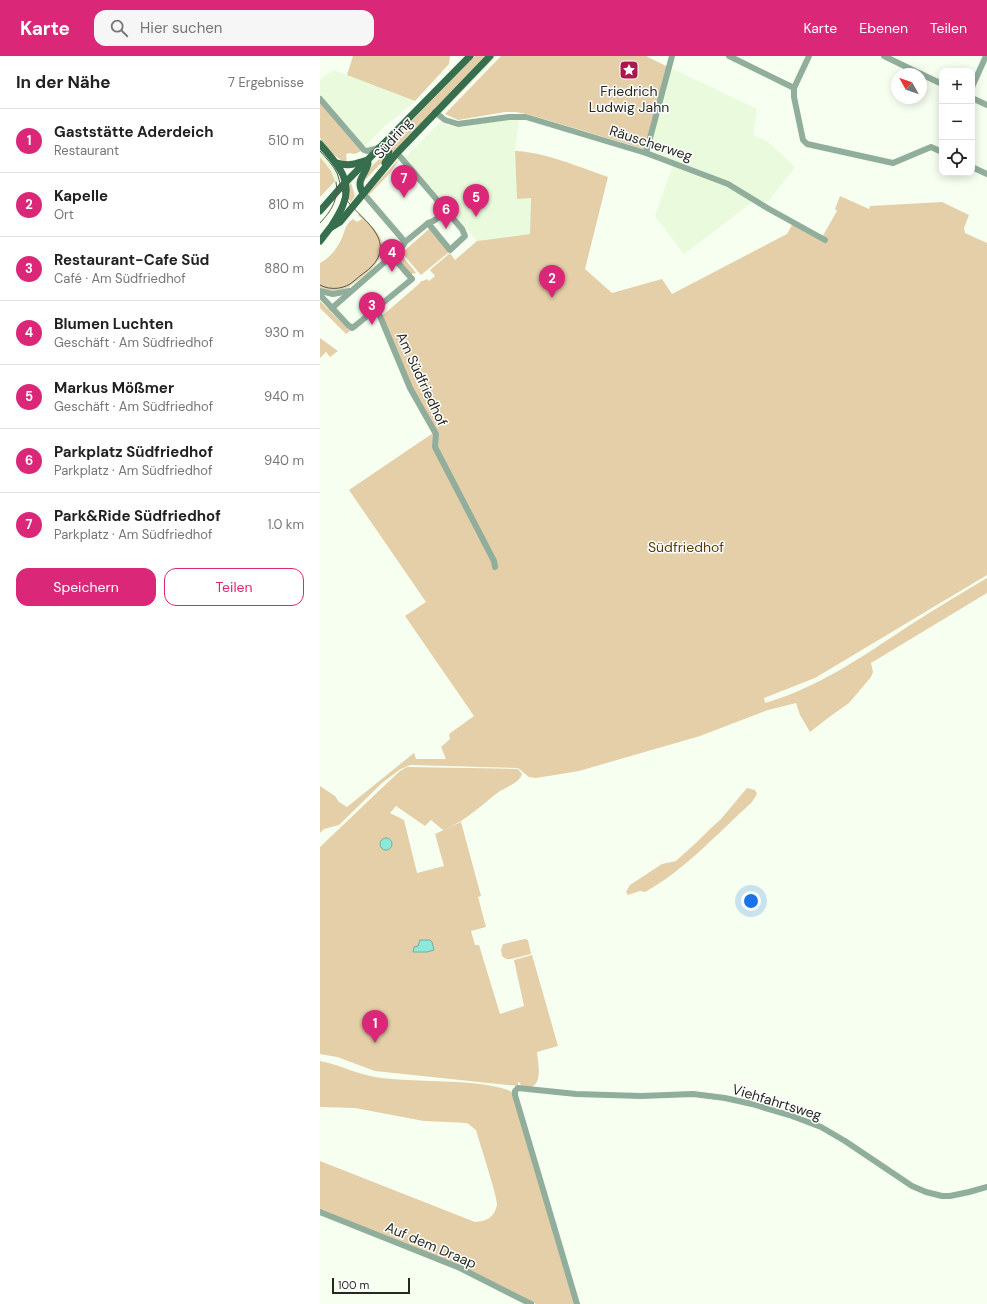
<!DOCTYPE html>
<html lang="de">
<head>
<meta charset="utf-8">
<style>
	:root { --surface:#fff; --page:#f6f6f6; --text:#222; --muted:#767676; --line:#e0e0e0; --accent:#db2777 }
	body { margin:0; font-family:"DM Sans",sans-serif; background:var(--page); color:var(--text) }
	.controls { position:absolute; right:12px; top:12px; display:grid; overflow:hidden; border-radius:8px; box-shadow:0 2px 10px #0003 }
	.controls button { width:36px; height:36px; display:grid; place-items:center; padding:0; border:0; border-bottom:1px solid var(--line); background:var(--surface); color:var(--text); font:20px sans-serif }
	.compass { position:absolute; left:571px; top:12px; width:36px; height:36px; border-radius:50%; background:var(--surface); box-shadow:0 2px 10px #0003; rotate:310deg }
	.scale { position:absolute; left:12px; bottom:10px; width:78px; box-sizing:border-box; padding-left:4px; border:2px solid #242920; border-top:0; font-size:11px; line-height:14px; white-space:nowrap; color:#242920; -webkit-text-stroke:3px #fff; paint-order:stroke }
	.you { position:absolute; left:431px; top:845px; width:14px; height:14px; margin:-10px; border:3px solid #fff; border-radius:50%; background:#1a73e8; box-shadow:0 0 0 6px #1a73e833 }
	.badge { display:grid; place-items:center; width:26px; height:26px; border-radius:50%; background:var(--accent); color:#fff; font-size:13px; font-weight:700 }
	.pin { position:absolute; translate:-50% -33px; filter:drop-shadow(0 1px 2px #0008) }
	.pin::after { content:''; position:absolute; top:21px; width:14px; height:12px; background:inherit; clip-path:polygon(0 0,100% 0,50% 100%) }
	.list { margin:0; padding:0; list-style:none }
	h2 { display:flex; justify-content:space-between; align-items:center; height:52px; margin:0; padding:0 16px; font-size:17px }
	h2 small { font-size:13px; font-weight:400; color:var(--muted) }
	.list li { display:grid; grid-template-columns:26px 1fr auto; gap:12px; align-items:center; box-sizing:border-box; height:64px; padding:0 16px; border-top:1px solid var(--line) }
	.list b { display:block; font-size:15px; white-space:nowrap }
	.list p { margin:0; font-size:13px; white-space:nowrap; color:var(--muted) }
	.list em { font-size:13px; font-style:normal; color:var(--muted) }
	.actions { display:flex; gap:8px; padding:12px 16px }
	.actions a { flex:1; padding:9px 0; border:1px solid var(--accent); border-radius:12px; text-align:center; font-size:14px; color:var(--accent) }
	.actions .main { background:var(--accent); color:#fff }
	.icon { flex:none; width:22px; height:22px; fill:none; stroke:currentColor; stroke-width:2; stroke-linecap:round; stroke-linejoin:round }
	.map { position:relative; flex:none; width:667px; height:1248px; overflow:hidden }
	header { display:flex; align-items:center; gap:24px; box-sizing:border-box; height:56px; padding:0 20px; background:var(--accent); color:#fff }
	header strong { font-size:19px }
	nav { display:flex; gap:22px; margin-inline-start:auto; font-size:14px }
	.search { width:280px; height:36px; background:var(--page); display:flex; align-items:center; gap:10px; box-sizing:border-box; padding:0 14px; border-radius:12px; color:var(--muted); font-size:15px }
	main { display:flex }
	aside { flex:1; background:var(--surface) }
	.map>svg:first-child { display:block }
	.built { fill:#e9fbdc }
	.green { fill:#e4cfa8 }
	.water { fill:#8deada; stroke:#6eb0a2 }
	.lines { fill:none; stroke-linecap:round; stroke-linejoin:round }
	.minor { stroke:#91ae9c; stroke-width:6 }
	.major { stroke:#366e4e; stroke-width:7 }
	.tram { stroke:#555a50; stroke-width:1 }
	.labels { text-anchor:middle; stroke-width:3; stroke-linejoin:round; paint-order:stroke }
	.poi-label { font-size:14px; fill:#242920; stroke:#fff }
	.street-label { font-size:14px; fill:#242920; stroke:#fff }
	.park-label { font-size:14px; fill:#533c06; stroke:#fff }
</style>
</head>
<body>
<header>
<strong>Karte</strong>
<div class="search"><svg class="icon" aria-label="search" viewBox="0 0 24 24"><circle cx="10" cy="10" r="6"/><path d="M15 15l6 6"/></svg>Hier suchen</div>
<nav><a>Karte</a><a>Ebenen</a><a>Teilen</a></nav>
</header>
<main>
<aside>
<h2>In der Nähe<small>7 Ergebnisse</small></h2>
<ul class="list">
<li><span class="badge">1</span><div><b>Gaststätte Aderdeich</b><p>Restaurant</p></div><em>510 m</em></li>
<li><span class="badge">2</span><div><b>Kapelle</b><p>Ort</p></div><em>810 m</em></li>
<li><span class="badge">3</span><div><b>Restaurant-Cafe Süd</b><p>Café · Am Südfriedhof</p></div><em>880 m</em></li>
<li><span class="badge">4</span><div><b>Blumen Luchten</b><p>Geschäft · Am Südfriedhof</p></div><em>930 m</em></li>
<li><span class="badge">5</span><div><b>Markus Mößmer</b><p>Geschäft · Am Südfriedhof</p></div><em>940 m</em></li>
<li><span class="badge">6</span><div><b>Parkplatz Südfriedhof</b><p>Parkplatz · Am Südfriedhof</p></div><em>940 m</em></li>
<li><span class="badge">7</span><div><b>Park&amp;Ride Südfriedhof</b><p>Parkplatz · Am Südfriedhof</p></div><em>1.0 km</em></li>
</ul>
<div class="actions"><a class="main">Speichern</a><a>Teilen</a></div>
</aside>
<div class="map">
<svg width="667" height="1248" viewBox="0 0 667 1248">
	<rect width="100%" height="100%" fill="#f6fff0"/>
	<g class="built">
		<polygon points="351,12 437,53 433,79 448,86 475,111 448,146 434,145 364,198 335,160 353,109 333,98 329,94"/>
		<polygon points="13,14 27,19 95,45 64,71 45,90 0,40 0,24"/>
		<polygon points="187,63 199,63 195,95 197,143 211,141 210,178 157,185 85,102 120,66 129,70 141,71"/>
		<polygon points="0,93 14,109 18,117 20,122 15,125 11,115 0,101"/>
	</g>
	<g class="green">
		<polygon points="33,0 130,0 129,8 95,45 27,19"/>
		<polygon points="155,0 165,0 72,97 67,90"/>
		<polygon points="175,0 176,0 121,57 122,55"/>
		<polygon points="181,0 326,0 348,11 324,93 207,58 195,56 185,56 138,64 125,58"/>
		<path d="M0 47 41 95 35 98 29 97 26 98 27 107C19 105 2 88 0 81 0 74 0 55 0 47Z"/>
		<path d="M195 95C225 96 259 111 288 121L265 213 292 237 342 223 352 238 467 178 473 167 501 183 517 155 515 153 520 140 549 153 550 150 622 146 649 159 644 172 645 177 667 187V519L495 622 444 642 445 647C497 632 542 601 587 571 613 554 640 538 667 522V537L551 607 553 616 551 621 529 647 512 659 490 676 480 659 476 647 448 654 380 680 259 715 216 722 209 721 198 712 90 709 79 714 62 727 19 769 4 773 0 777V730L15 740 19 746 27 751 94 697 96 703H126L121 691 130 683 129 678 154 660 85 560 106 546 29 434 116 375 92 334 62 260 100 227 101 225H103L107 223 109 225 115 220 110 214 130 197 135 204 157 185 210 178 211 142 197 143Z"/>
		<polygon points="65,97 65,103 45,124 43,129 42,127 47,115"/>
		<polygon points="0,101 11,115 15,125 0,141"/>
		<polygon points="79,104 70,117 49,139 48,137 77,105"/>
		<polygon points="31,127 35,140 31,146 28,143 29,129"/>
		<path d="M39 157C46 165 55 172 60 181 71 202 44 220 30 230V231L14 235 0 232V207C8 203 16 194 20 186 25 177 24 169 33 163L37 166 42 163 38 159Z"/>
		<polygon points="109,173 129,196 101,219 82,197"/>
		<polygon points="80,197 96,217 91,218 77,202"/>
		<polygon points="0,245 30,275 26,278 0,252"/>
		<polygon points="0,282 18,295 10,301 6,296 0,302"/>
		<path d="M87 711 198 713 202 718C199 727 188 730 180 735 161 749 145 766 123 774L111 764 105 770 76 750 70 757 84 764 97 817 124 810 115 778 141 766 161 840 158 841 166 871 151 875 155 889H159L180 958 204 950 194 904 212 899 238 990 217 996C218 1008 225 1034 203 1032L198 1025V1030L55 1015 17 1001 0 998V791L64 730 80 715Z"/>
		<path d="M427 732 435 734 437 738 432 746C398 777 365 814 325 836L320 835 308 839 306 836 310 829 342 808 356 805 377 786 390 773 401 763Z"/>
		<polygon points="205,883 208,884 211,898 191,903 186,903 182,900 181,894 183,888"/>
		<path d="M0 1005C21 1009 40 1020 62 1022 95 1026 128 1024 160 1028 172 1030 182 1031 192 1036L255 1248H216L141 1210 0 1153V1105L155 1166C167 1165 174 1162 177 1149 178 1143 159 1085 156 1074L147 1067 104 1065 35 1052 0 1051Z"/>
	</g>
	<g class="water">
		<circle cx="66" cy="788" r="6"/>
		<polygon points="100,884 110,884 112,886 114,894 107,896 93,896 94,891 98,890"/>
	</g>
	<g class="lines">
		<g class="minor">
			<polyline points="409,0 474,32"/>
			<polyline points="489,0 474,32 474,41 483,84 487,88 573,107 611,91 622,96"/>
			<polyline points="564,0 601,18"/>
			<polyline points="601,18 622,28"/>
			<polyline points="652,31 666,0"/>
			<polyline points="652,42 667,49"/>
			<polyline points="0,43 44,94 47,95 59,92"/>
			<polyline points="115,56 125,64 138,68 189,61 206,61 326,97 408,128 449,153 505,184"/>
			<polyline points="77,97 142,173 145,180 130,194 108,167"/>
			<polyline points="326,97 352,0"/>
			<polyline points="652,111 667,118"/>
			<polyline points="43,137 85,186"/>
			<polyline points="0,235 13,238 29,235"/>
			<polyline points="0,239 28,269 32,272 35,270 92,223 72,200"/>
			<polyline points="12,252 75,197 82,191 85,186 107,168 115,164 127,154"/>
			<polyline points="57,253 90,332 116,378 115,391 174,505 175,511"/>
			<polyline points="0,1156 140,1212 211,1248"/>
			<polyline points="257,1248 195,1039 195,1035 198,1032 256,1038 321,1040 373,1038 405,1042 432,1048 472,1060 501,1071 525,1085 592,1130 606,1136 622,1140 630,1140 649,1136 667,1131"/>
		</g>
		<g class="major">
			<path d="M0 88C15 106 34 123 23 149 20 157 15 164 11 171"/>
			<polyline points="59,92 64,92 69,96 68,101 65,107"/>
			<path d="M17 107C29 111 37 107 48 104"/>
			<path d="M43 137C35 124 45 120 48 108"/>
			<polyline points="0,155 21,131 150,0"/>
			<polyline points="0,185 10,172 20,166 77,97 170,0"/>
		</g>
		<g class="tram">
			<path d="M0 95C6 102 13 109 17 117 20 125 21 135 26 143 39 162 76 182 53 209 48 215 40 219 34 225 25 233 11 235 0 229"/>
			<path d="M0 167C11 155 19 144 16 126"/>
		</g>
	</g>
	<defs>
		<symbol id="sight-square" viewBox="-11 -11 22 22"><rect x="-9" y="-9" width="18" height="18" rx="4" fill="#ab184c" stroke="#fff"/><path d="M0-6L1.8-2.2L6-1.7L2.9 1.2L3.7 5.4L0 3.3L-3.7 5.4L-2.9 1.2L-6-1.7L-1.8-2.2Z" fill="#fff"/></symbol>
	</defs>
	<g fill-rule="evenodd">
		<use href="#sight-square" x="298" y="3" width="22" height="22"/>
	</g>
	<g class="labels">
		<g class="poi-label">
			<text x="309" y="40">Friedrich<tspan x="309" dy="16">Ludwig Jahn</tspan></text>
		</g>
		<g class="street-label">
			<text transform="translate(73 82) rotate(-48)" y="5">Südring</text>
			<text transform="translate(331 87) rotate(18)" y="5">Räuscherweg</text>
			<text transform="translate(102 323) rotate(65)" y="5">Am Südfriedhof</text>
			<text transform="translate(457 1046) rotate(17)" y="5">Viehfahrtsweg</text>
			<text transform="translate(111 1189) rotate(23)" y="5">Auf dem Draap</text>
		</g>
		<g class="park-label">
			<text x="366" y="496">Südfriedhof</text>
		</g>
	</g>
</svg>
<div class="controls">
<button>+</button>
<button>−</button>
<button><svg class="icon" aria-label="locate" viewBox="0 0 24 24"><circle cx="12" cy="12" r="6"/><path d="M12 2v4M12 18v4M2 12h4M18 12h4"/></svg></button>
</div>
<svg class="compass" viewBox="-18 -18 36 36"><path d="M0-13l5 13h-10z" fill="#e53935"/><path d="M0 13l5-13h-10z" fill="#767676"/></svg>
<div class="scale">100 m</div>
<div class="you"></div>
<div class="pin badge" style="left:55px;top:987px">1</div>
<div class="pin badge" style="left:232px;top:242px">2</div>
<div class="pin badge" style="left:52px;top:269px">3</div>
<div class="pin badge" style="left:72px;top:216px">4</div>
<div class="pin badge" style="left:156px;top:161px">5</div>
<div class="pin badge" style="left:126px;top:173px">6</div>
<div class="pin badge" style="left:84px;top:142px">7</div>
</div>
</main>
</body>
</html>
